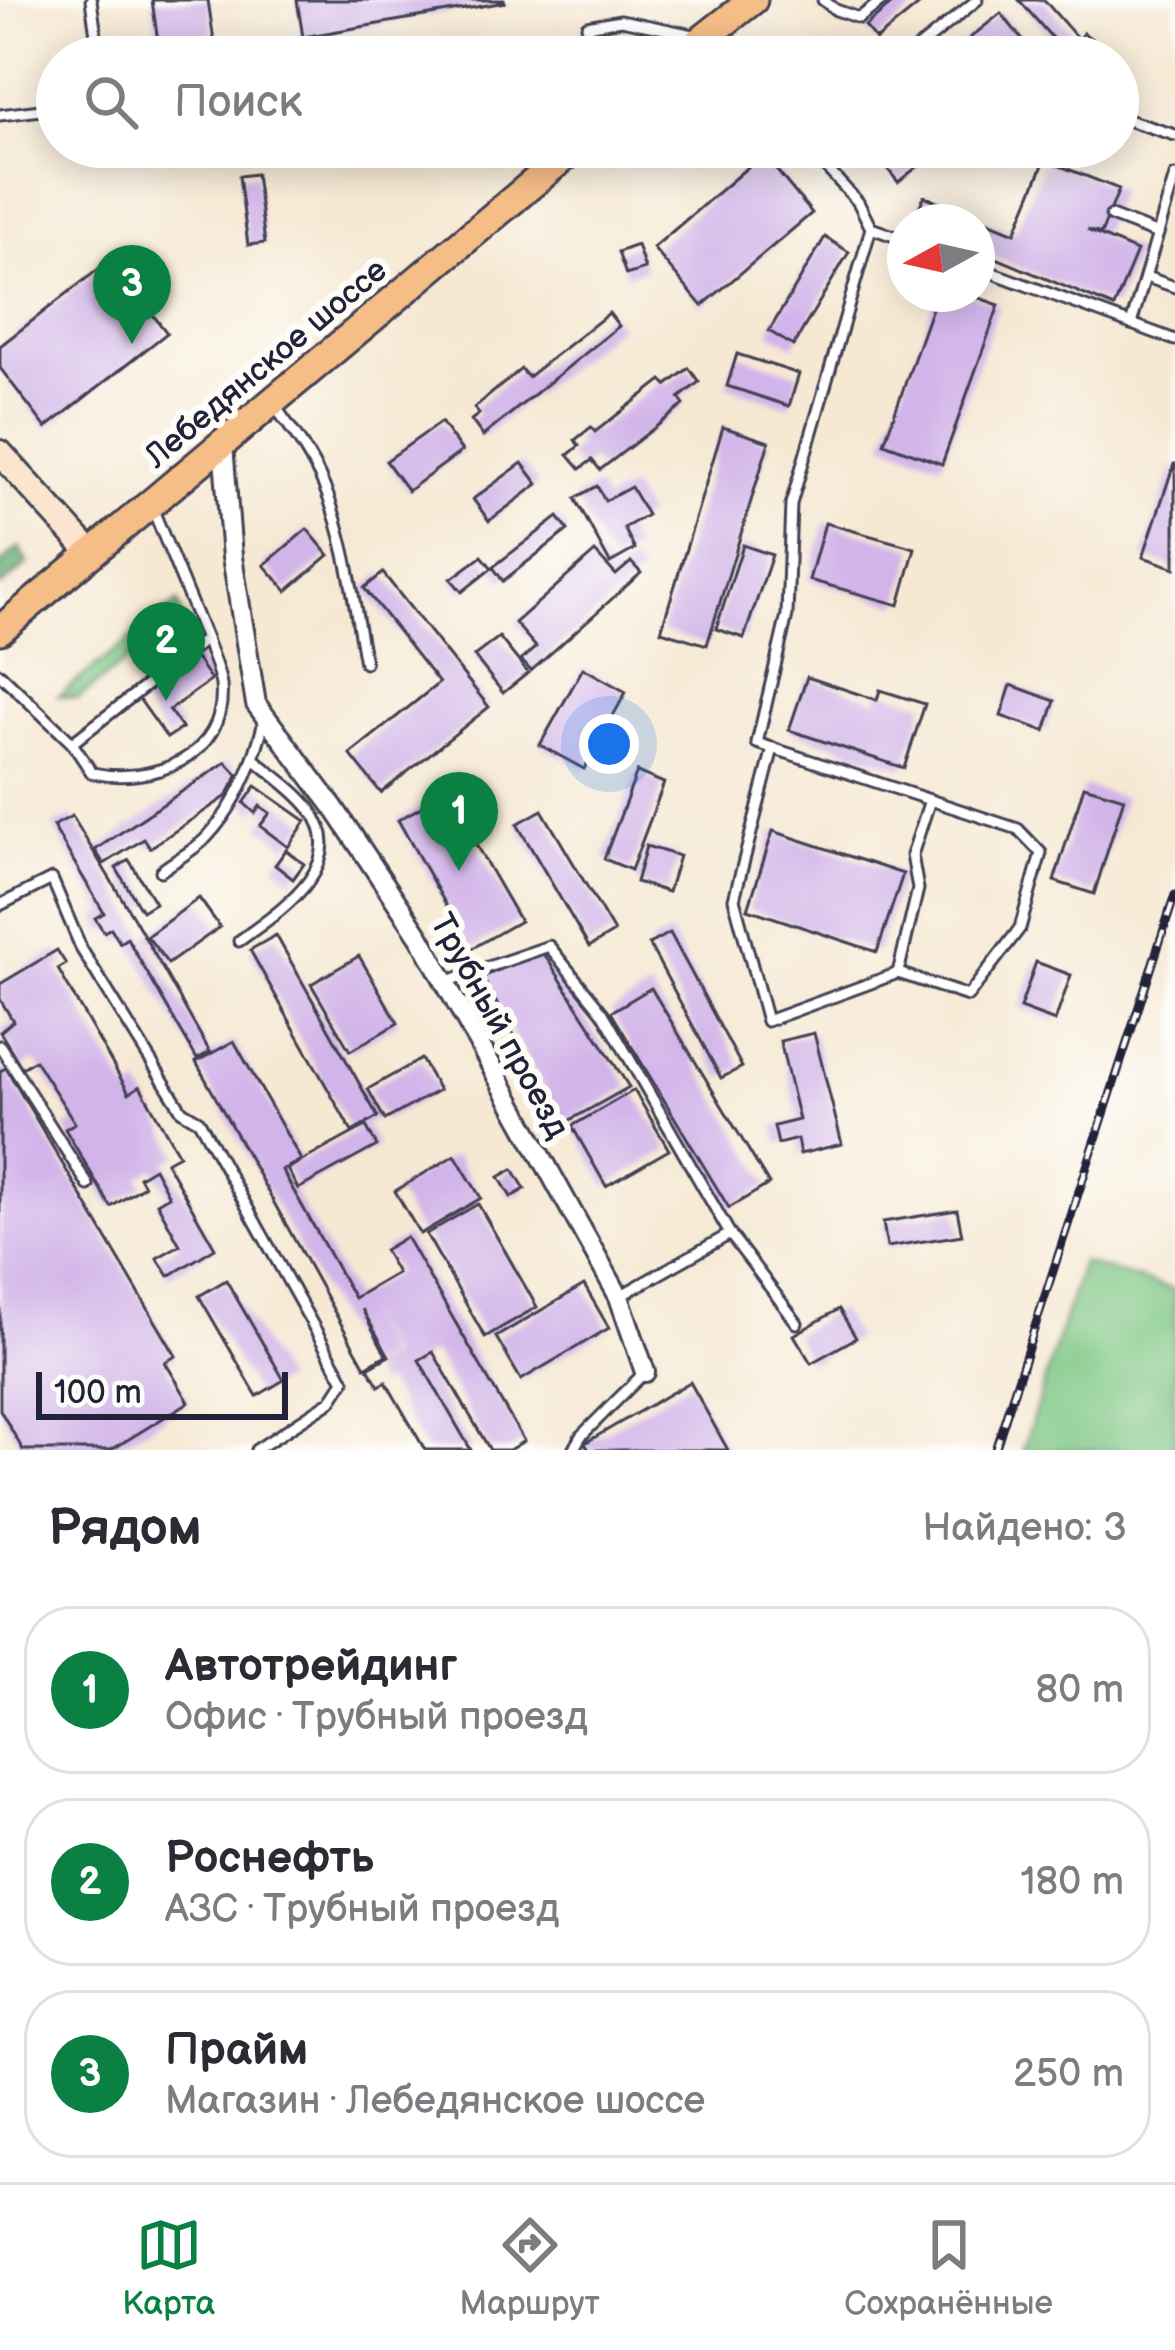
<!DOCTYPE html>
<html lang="ru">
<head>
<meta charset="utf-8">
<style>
	:root { --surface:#fff; --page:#f2f2f3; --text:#2b2b33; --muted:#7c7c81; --line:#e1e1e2; --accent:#0b8043 }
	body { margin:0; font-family:"Balsamiq Sans",sans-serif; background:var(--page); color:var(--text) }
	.compass { position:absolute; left:887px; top:204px; width:108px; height:108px; border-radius:50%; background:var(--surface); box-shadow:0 6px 30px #0003; rotate:262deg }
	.scale { position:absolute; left:36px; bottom:30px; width:252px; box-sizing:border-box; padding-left:12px; border:6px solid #22223b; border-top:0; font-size:33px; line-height:42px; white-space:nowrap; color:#22223b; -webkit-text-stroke:9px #fdfcf7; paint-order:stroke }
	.you { position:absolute; left:609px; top:744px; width:42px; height:42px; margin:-30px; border:9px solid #fff; border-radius:50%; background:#1a73e8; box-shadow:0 0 0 18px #1a73e833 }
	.badge { display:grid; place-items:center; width:78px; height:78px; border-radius:50%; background:var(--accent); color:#fff; font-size:39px; font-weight:700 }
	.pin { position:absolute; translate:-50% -99px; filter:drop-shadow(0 3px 6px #0008) }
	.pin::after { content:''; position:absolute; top:63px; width:42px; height:36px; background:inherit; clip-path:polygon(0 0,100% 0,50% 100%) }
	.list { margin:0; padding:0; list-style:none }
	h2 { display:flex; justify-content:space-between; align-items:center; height:156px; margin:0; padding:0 48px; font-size:51px }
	h2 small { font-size:39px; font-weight:400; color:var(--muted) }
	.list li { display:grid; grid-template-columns:78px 1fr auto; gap:36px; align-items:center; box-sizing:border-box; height:168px; margin:0 24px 24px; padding:0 24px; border:3px solid var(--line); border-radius:48px }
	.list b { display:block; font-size:45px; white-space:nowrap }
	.list p { margin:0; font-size:39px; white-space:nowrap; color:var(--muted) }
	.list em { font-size:39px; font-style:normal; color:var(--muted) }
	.icon { flex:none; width:66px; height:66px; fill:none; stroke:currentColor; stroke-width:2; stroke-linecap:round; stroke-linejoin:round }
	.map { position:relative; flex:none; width:1175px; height:1450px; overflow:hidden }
	.search { position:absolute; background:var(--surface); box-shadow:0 6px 30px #0003; left:36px; right:36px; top:36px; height:132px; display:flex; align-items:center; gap:30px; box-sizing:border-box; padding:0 42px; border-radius:66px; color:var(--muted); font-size:45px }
	.sheet { height:732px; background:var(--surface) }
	nav { display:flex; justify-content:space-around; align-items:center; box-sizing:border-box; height:168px; border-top:3px solid var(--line); background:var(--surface); font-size:33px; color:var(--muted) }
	nav a { display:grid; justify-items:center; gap:6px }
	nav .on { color:var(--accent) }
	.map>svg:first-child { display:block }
	.green { fill:#7dc683; stroke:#50745f; stroke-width:3 }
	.forest { fill:#66ab71; stroke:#446656; stroke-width:3 }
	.building { fill:#d1b4e9 }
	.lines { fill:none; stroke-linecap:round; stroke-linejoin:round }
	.lane-casing { stroke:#424052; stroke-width:15 }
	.street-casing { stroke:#424052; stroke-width:24 }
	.secondary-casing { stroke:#424052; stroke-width:30 }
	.primary-casing { stroke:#424052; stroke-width:33 }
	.lane { stroke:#fff; stroke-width:9 }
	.street { stroke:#fff; stroke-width:18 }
	.secondary { stroke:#fbe5cf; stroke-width:24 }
	.primary { stroke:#f6be87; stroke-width:27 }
	.rail-casing { stroke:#22223b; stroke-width:9 }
	.rail { stroke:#fdfcf7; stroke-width:4.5; stroke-dasharray:14; stroke-linecap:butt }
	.labels { text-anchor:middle; stroke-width:12; stroke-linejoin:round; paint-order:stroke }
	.street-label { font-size:33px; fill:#22223b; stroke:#fdfcf7 }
</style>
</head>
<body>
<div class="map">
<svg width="1175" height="1450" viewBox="0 0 1175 1450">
	<rect width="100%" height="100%" fill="#fdfcf7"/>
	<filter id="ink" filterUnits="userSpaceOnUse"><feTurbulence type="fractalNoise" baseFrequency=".00833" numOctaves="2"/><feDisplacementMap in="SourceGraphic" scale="24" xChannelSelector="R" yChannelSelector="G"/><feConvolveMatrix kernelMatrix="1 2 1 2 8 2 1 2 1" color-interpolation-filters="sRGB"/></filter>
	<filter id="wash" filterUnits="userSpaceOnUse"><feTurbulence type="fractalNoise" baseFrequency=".004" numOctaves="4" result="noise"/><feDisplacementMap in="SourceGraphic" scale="48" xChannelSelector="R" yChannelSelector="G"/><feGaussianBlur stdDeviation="2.7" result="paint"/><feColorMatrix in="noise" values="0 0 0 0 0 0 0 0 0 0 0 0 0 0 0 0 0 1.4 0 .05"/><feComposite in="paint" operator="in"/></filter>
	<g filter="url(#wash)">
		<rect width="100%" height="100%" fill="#f6e8d3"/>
		<g class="green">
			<polygon points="178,602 183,620 175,646 151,657 137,653 78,698 58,696"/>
			<polygon points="1082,1262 1175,1290 1175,1450 1023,1450"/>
		</g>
		<polygon class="forest" points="20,547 28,564 0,587 0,564"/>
		<g id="blocks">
			<g class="building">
				<polygon points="152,0 208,0 215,48 160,56"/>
				<polygon points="297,0 504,0 505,2 303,37"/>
				<polygon points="897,0 925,0 876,40 865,26"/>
				<polygon points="1019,0 1044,0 1079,40 1083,33 1123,60 1118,68 1118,57 1067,55"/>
				<polygon points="1001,13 1036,57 946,57"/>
				<polygon points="870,147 943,147 898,182"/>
				<polygon points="763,154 812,213 702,306 653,248"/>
				<polygon points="1045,160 1119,189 1101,234 1087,230 1137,251 1114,307 977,250 977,222 913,222 924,196 1015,233"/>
				<polygon points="256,174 265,243 248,245 239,176"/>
				<polygon points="825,237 849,252 793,346 769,331"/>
				<polygon points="637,245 645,269 626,275 618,252"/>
				<polygon points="110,260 167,333 46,428 0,368 0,346"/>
				<polygon points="937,294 968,294 999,305 942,464 884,443"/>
				<polygon points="609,313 619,326 483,436 471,420 479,414 474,408 521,369 528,377"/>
				<polygon points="737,354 799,374 789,406 727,386"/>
				<polygon points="689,368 699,382 679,398 684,405 600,470 592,460 580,469 568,455 579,446 575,440 591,427 595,432 662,380 667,385"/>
				<polygon points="441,422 462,451 408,491 386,461"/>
				<polygon points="723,427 769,442 707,645 661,631"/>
				<polygon points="522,463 538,484 489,521 473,499"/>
				<polygon points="1174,464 1175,464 1175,568 1143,557"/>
				<polygon points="597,486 605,501 631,487 647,515 624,528 635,549 610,563 575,498"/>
				<polygon points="558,517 568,530 503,581 493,567"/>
				<polygon points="825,523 915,548 899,605 809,580"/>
				<polygon points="307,529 329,555 287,591 264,565"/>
				<polygon points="743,545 772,555 744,638 716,629"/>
				<polygon points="595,552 616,575 631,562 641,573 531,671 521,660 536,647 515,623"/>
				<polygon points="482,556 492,568 462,592 451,579"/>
				<polygon points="383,573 489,707 381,793 350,754 439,683 364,588"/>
				<polygon points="499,637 528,673 503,693 474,656"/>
				<polygon points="195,657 211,680 169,710 182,728 167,738 135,693 152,680 156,685"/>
				<polygon points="583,668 626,692 584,769 540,745"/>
				<polygon points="807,677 877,700 880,690 925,704 904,768 789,730"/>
				<polygon points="1011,685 1055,701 1045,731 1001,716"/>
				<polygon points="226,762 238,775 227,796 150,848 144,839 104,864 95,850"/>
				<polygon points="637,772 664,783 631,870 604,859"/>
				<polygon points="256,786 306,821 288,847 260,826 270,813 260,806 255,813 244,803"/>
				<polygon points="1084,786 1124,798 1094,894 1054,881"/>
				<polygon points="446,793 520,921 471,949 398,820"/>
				<polygon points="542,810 614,932 589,947 517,824"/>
				<polygon points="72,816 135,920 210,1052 197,1059 127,938 120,943 111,928 104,932 95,918 104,913 53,826"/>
				<polygon points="773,831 903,874 877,952 748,909"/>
				<polygon points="646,846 679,856 668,892 636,882"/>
				<polygon points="286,850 304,864 293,879 275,865"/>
				<polygon points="129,860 155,903 142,911 116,868"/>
				<polygon points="199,898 220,927 168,964 147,936"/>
				<polygon points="670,933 742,1067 721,1078 649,944"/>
				<polygon points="276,935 378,1117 352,1132 250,950"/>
				<polygon points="57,950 66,964 58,969 129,1093 140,1086 179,1155 166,1162 215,1248 169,1276 157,1258 180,1245 157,1203 169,1196 154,1168 139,1177 144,1186 111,1207 65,1129 75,1123 35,1060 22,1068 0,1032 13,1021 0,999 0,984"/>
				<polygon points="543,952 629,1087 563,1124 482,977"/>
				<polygon points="359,956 398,1023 350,1051 311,984"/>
				<polygon points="1036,962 1071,975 1055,1021 1020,1008"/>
				<polygon points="651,988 769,1184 729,1208 611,1012"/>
				<polygon points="814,1033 842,1144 800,1154 797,1139 778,1144 774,1126 799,1120 780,1041"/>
				<polygon points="234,1041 301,1160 282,1170 354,1298 397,1273 384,1250 406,1237 524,1441 509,1450 490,1450 433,1352 419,1360 471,1450 425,1450 386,1382 379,1386 368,1368 389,1356 362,1309 386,1355 365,1367 196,1062"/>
				<polygon points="421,1059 439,1090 385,1120 368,1089"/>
				<polygon points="6,1068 176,1356 165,1362 189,1402 111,1450 23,1450 0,1410 0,1071"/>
				<polygon points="634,1090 669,1150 606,1186 572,1126"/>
				<polygon points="366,1126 377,1146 298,1189 287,1169"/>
				<polygon points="455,1155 481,1198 420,1234 395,1191"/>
				<polygon points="513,1169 525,1189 511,1197 499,1177"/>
				<polygon points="478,1204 537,1307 485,1337 426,1234"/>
				<polygon points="957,1210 962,1235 887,1247 883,1222"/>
				<polygon points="226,1280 284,1380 257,1396 199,1296"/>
				<polygon points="584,1285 609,1328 521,1380 496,1337"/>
				<polygon points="839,1309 856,1338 811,1363 794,1335"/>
				<polygon points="690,1382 728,1450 589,1450 585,1443"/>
			</g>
		</g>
	</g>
	<g filter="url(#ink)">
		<use href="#blocks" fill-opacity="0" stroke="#424052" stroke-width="3"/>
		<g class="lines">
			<defs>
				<g id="lane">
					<polyline points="91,0 99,57"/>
					<polyline points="823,0 836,10 859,18 883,0"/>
					<polyline points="595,57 587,26 621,20 703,37 723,57"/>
					<polyline points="907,57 977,0"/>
					<polyline points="0,115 57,108"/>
					<polyline points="1118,117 1175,135"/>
					<polyline points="807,147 858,202 871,228 905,240"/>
					<polyline points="1111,216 1158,234"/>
					<polyline points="871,228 791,504 787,615 757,743 1018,829 1041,853 1020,928 968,996 898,973"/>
					<polyline points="977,267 1175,340"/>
					<polyline points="1146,277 1175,287"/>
					<polyline points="1131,324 1175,176"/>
					<path d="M274 405C293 431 312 457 324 486 347 541 354 605 365 663"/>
					<polyline points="0,674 72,743 206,639 153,510"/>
					<path d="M72 743 92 773C151 785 228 758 221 685 219 670 211 654 206 639"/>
					<polyline points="773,748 734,899 767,1021 898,973 918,889 912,855 930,800"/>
					<path d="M161 871C175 860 195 850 207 837 238 804 255 760 265 717"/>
					<polyline points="0,905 52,879 82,950 182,1111 199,1121 344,1381 331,1401 256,1450"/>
					<path d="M239 941C277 913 353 866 310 809 296 790 271 774 253 758"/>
					<polyline points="445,982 549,946 603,1013 730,1234 797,1323"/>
					<polyline points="0,1046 88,1185"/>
					<polyline points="620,1296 730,1234"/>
					<polyline points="573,1450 581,1436 645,1372"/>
				</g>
				<polyline id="street" points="223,445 232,557 256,704 334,808 420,937 619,1297 645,1372"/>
				<polyline id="secondary" points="0,453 91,553"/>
				<g id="primary">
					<polyline points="680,57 753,0"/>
					<polyline points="0,630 576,147"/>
				</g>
			</defs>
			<use href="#lane" class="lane-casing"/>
			<use href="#street" class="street-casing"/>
			<use href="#secondary" class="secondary-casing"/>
			<use href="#primary" class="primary-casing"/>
			<use href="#lane" class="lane"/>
			<use href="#street" class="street"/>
			<use href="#secondary" class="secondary"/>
			<use href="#primary" class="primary"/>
			<defs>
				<polyline id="rail" points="995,1450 1175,895"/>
			</defs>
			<use href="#rail" class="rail-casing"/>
			<use href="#rail" class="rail"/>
		</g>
	</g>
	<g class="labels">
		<g class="street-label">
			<text transform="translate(265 362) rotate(-40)" y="12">Лебедянское шоссе</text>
			<text transform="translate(501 1025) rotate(61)" y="12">Трубный проезд</text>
		</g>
	</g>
</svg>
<svg class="compass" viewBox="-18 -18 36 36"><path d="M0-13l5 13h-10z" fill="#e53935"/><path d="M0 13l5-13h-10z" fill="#7c7c81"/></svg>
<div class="scale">100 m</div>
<div class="you"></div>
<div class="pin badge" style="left:459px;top:871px">1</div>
<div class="pin badge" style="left:166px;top:701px">2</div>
<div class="pin badge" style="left:132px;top:344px">3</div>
<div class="search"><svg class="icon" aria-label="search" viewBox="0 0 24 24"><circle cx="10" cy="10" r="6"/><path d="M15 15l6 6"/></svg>Поиск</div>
</div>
<section class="sheet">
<h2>Рядом<small>Найдено: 3</small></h2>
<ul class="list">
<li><span class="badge">1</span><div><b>Автотрейдинг</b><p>Офис · Трубный проезд</p></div><em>80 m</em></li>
<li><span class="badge">2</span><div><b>Роснефть</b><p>АЗС · Трубный проезд</p></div><em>180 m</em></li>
<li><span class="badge">3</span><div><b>Прайм</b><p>Магазин · Лебедянское шоссе</p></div><em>250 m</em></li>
</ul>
</section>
<nav>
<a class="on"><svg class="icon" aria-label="map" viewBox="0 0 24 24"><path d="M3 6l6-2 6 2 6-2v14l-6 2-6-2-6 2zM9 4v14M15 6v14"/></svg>Карта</a>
<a><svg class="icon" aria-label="directions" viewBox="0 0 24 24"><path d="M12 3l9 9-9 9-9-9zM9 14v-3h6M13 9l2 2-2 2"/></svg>Маршрут</a>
<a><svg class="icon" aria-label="saved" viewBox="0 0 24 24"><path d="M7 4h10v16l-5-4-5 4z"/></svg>Сохранённые</a>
</nav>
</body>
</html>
